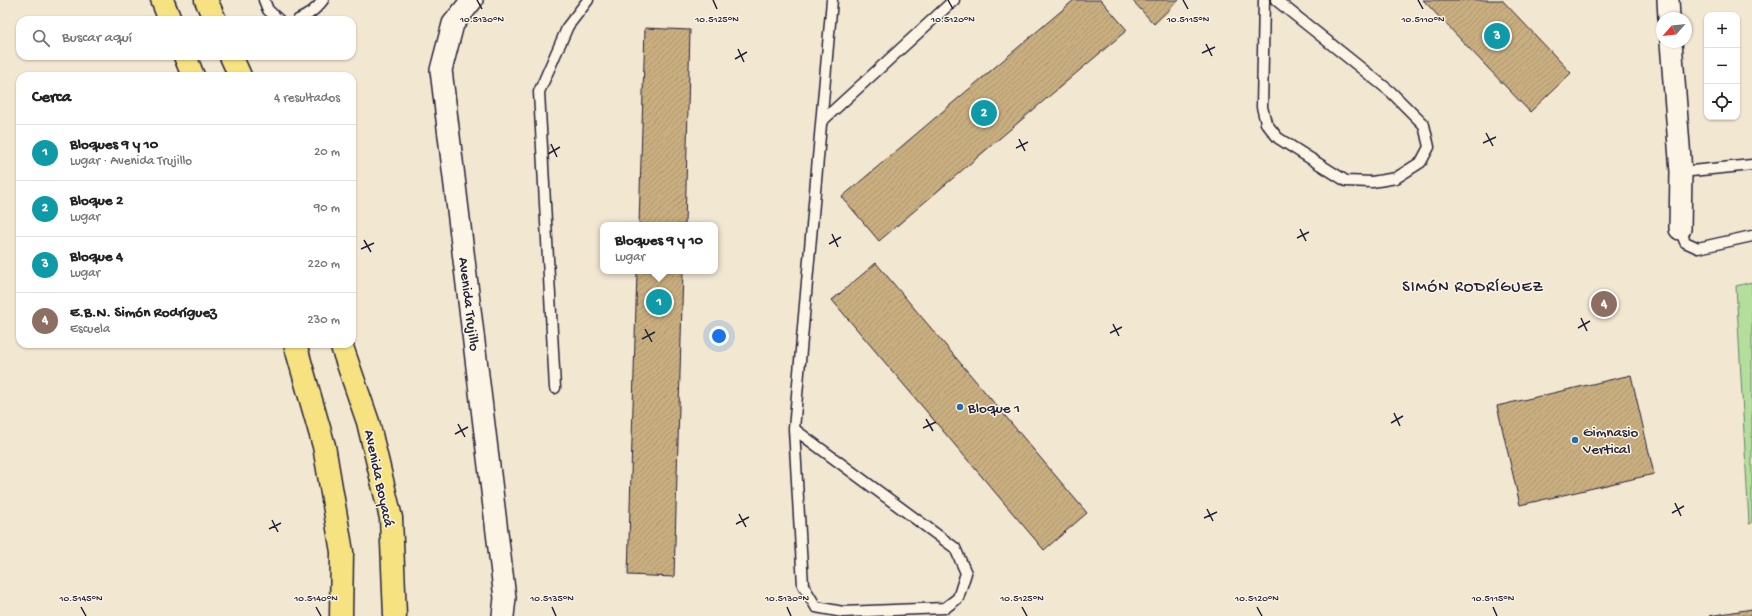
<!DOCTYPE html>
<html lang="es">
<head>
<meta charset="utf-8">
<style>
	:root { --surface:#fff; --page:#f2f2f2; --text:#222; --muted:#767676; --line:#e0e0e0; --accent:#1f6fb2 }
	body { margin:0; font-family:"Gochi Hand",sans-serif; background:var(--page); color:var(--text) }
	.controls { position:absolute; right:12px; top:12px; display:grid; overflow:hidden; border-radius:8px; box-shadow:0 1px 3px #0004 }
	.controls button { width:36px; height:36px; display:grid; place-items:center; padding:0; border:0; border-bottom:1px solid var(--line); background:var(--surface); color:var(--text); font:20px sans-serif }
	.compass { position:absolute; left:1656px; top:12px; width:36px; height:36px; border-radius:50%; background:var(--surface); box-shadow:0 1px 3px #0004; rotate:243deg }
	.you { position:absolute; left:719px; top:336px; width:14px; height:14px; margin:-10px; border:3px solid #fff; border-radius:50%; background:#1a73e8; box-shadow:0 0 0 6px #1a73e833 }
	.badge { display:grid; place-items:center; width:26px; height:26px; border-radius:50%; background:var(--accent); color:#fff; font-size:13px; font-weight:700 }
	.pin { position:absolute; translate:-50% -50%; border:2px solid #fff; box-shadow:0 1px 4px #0006 }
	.popup { position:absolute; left:600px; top:222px; width:118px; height:52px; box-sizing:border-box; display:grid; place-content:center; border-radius:8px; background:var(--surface); filter:drop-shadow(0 1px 3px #0005); font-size:13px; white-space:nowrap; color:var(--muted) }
	.popup b { font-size:15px; color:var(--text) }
	.popup::after { content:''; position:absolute; left:50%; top:100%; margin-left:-8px; border:8px solid transparent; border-top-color:var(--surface) }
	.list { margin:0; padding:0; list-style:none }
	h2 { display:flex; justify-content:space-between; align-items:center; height:52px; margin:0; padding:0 16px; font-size:17px }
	h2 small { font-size:13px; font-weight:400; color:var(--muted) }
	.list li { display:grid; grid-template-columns:26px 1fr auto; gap:12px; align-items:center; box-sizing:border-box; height:56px; padding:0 16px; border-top:1px solid var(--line) }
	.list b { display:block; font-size:15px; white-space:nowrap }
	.list p { margin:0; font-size:13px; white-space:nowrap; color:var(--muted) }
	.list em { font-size:13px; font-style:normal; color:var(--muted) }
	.icon { flex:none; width:22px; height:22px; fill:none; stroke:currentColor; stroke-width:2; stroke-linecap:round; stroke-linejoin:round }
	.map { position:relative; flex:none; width:1752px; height:616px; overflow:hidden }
	.search { position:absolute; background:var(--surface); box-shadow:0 1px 3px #0004; left:16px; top:16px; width:340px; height:44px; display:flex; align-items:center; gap:10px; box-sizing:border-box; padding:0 14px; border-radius:12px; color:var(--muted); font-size:15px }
	.panel { position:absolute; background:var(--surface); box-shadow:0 1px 3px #0004; left:16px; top:72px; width:340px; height:276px; border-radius:12px }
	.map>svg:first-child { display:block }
	.garden { fill:#b3de9b; stroke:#6a806b }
	.building { fill:url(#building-hatch); stroke:#22223b }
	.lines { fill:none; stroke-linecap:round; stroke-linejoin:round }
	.lane-casing { stroke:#22223b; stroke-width:13 }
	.street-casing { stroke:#22223b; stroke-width:24 }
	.highway-casing { stroke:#22223b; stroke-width:25 }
	.lane { stroke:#fcf5e5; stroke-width:10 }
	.street { stroke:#fcf5e5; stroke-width:21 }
	.highway { stroke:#f7e281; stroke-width:22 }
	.ticks { fill:none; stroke:#22223b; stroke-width:1.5 }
	.poi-dot { fill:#1f6fb2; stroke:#fcf5e5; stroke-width:1.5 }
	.labels { text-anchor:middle; stroke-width:3; stroke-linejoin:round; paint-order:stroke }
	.street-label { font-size:15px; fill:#22223b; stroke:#fcf5e5 }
	.poi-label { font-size:15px; fill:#22223b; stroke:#fcf5e5; text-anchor:start }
	.neighbourhood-label { font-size:16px; letter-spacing:1px; fill:#22223b; stroke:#fcf5e5 }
	.ticks-label { font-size:10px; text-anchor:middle; fill:#22223b; stroke:#fcf5e5; stroke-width:3; stroke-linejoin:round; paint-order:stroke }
</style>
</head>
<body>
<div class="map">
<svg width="1752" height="616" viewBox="0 0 1752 616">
	<defs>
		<pattern id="building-hatch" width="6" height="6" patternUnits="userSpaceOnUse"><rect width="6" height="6" fill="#c9ae7f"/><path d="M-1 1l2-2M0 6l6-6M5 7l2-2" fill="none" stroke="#ac956f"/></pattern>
	</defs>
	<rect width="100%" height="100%" fill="#f2e7d1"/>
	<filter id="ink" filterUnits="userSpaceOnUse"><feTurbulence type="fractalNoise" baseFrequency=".025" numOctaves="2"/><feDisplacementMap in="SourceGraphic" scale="8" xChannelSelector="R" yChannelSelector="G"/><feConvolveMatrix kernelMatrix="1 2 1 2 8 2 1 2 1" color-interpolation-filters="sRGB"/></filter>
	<g filter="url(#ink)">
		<polygon class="garden" points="1752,282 1752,523 1749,524 1736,286"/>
		<g class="building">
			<polygon points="1074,0 1101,0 1127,30 879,241 842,197"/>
			<polygon points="1132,0 1179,0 1154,24"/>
			<polygon points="1423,0 1502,0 1571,73 1530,112"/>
			<polygon points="645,28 690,30 685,225 639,225"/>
			<polygon points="876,263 1087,513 1044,550 832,300"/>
			<polygon points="637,271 683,271 674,577 628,575"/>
			<polygon points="1631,375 1654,474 1520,505 1497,406"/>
			<polygon points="1752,609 1752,616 1709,616"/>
		</g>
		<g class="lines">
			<defs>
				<g id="lane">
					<polyline points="264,0 268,10 279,20"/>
					<polyline points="1264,0 1262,107 1266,123 1278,138 1346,181 1372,182 1396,178 1421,162 1429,147 1424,125 1391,92 1276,0"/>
					<path d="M298 20C309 15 316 10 323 0"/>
					<polyline points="822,121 954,0"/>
					<polyline points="1681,172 1752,165"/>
					<polyline points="1680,229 1685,242 1698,248 1752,236"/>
					<polyline points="555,388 539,92 568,26 588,0"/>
					<polyline points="794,429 955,548 966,573 958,598 945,608 843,612 816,607 803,585 794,429 832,0"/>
				</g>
				<g id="street">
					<polyline points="472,0 453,24 441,70 505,598 503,616"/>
					<polyline points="1668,0 1669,18"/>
					<polyline points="1671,42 1681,172 1680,229"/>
				</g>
				<g id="highway">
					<polyline points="162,0 170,20"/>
					<polyline points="206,0 215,20"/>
					<polyline points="185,56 193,76"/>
					<polyline points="231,56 240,76"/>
					<polyline points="295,344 324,446 342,552 341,616"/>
					<polyline points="341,344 368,422 391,518 395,616"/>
				</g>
			</defs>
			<use href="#lane" class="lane-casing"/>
			<use href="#street" class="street-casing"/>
			<use href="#highway" class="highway-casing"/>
			<use href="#lane" class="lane"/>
			<use href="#street" class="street"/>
			<use href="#highway" class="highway"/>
		</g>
	</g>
	<path class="ticks" d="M477 0 482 9M713 0 717 9M948 0 953 9M1183 0 1188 9M1418 0 1423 9M1206 44 1212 56M738 49 744 62M1202 53 1215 47M735 59 747 52M1486 133 1493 146M1019 139 1025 151M1483 143 1496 137M551 144 557 157M1016 148 1028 142M548 154 560 147M1300 229 1306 241M832 234 838 247M1297 238 1309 232M364 240 371 252M829 244 841 237M361 249 374 243M1581 318 1587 331M1113 324 1119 336M1578 328 1590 321M645 329 652 342M1110 333 1122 327M642 339 655 332M1394 413 1400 426M926 419 933 431M1391 423 1403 416M458 424 465 437M923 428 936 422M455 434 468 427M1675 503 1681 516M1207 509 1213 521M1672 513 1684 506M739 514 746 527M1204 518 1217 512M272 520 278 532M736 524 749 517M269 529 281 523M81 607 86 616M316 607 321 616M552 607 556 616M787 607 791 616M1022 607 1027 616M1257 607 1262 616M1493 607 1497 616"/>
	<g class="poi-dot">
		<circle cx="960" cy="407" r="4"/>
		<circle cx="1575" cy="440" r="4"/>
	</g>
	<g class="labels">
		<g class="street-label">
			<text transform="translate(470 304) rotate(83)" y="5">Avenida Trujillo</text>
			<text transform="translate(380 478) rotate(78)" y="5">Avenida Boyacá</text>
		</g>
		<g class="poi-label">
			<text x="968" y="412">Bloque 1</text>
			<text x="1583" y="436">Gimnasio<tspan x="1583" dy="17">Vertical</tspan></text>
		</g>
		<g class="neighbourhood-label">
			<text x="1473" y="291">SIMÓN RODRÍGUEZ</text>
		</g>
	</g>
	<g class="ticks-label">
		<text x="1188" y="22">10.5115°N</text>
		<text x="482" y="22">10.5130°N</text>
		<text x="717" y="22">10.5125°N</text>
		<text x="953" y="22">10.5120°N</text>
		<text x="1423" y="22">10.5110°N</text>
		<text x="81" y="601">10.5145°N</text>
		<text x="316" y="601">10.5140°N</text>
		<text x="552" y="601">10.5135°N</text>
		<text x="787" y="601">10.5130°N</text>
		<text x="1022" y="601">10.5125°N</text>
		<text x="1257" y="601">10.5120°N</text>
		<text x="1493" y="601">10.5115°N</text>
	</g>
</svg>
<div class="controls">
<button>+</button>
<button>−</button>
<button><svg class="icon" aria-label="locate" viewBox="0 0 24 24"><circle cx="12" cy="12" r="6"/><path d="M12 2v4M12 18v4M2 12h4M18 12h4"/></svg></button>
</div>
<svg class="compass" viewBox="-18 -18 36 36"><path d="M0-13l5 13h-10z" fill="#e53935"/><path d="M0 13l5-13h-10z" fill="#767676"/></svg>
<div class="you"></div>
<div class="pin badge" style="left:659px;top:302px;background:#0f9aa8">1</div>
<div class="popup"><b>Bloques 9 y 10</b>Lugar</div>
<div class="pin badge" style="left:984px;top:113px;background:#0f9aa8">2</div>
<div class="pin badge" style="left:1497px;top:36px;background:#0f9aa8">3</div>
<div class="pin badge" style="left:1604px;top:304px;background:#8d6e63">4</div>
<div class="search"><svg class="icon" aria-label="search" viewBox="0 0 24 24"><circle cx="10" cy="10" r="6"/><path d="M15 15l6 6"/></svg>Buscar aquí</div>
<section class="panel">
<h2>Cerca<small>4 resultados</small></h2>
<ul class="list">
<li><span class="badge" style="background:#0f9aa8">1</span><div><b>Bloques 9 y 10</b><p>Lugar · Avenida Trujillo</p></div><em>20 m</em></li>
<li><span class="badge" style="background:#0f9aa8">2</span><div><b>Bloque 2</b><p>Lugar</p></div><em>90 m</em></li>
<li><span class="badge" style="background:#0f9aa8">3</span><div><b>Bloque 4</b><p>Lugar</p></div><em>220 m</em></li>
<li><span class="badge" style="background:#8d6e63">4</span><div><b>E.B.N. Simón Rodríguez</b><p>Escuela</p></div><em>230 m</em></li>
</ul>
</section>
</div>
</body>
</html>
